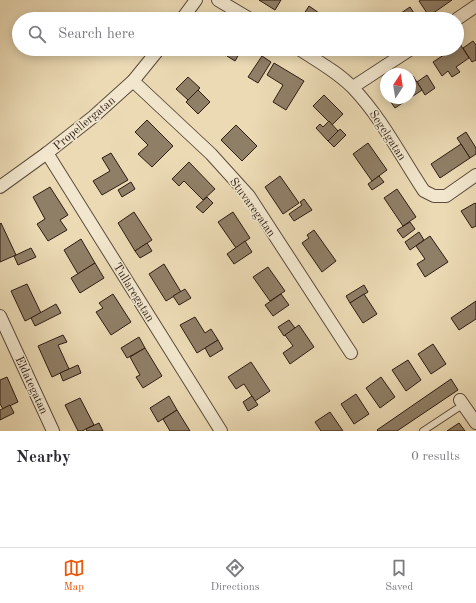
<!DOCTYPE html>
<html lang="en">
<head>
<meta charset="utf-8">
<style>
	:root { --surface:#fff; --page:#f7f7f7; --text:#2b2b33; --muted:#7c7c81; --line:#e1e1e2; --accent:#ea580c }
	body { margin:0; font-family:"Old Standard TT",serif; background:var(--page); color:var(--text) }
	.compass { position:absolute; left:380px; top:68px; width:36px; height:36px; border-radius:50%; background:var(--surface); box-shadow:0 2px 10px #0003; rotate:12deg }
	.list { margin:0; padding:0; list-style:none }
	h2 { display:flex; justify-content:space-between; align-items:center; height:52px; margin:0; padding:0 16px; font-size:17px }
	h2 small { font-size:13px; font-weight:400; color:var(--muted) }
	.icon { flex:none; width:22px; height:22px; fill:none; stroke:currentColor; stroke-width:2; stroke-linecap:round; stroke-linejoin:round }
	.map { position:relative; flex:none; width:476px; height:431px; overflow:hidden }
	.search { position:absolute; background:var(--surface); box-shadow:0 2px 10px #0003; left:12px; right:12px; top:12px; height:44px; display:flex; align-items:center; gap:10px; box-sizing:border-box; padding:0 14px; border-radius:22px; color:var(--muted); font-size:15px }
	.sheet { height:116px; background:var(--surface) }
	nav { display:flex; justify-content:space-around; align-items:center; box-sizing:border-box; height:56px; border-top:1px solid var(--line); background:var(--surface); font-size:11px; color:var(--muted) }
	nav a { display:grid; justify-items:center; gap:2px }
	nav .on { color:var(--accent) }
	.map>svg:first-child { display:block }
	.building { fill:#907f67; stroke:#2d1c14 }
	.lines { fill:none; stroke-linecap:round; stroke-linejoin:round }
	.service-casing { stroke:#5c4c3c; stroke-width:8 }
	.minor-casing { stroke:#5c4c3c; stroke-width:14 }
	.service { stroke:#f2e7ce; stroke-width:6 }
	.minor { stroke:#f2e7ce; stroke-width:12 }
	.labels { text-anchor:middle; stroke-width:3; stroke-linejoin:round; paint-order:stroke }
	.street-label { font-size:12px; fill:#2d1c14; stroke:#f2e7ce }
</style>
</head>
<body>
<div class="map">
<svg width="476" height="431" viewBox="0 0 476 431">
	<rect width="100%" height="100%" fill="#ebdab4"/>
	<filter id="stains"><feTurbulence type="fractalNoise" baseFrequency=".005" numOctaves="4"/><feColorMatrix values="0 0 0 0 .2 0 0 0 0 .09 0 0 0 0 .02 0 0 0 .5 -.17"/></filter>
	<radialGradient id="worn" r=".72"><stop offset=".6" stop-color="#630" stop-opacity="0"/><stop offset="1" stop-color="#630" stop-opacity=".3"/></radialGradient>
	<g class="building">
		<polygon points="259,0 281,0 275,10"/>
		<polygon points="421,0 452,0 429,16 419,1"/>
		<polygon points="309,6 319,13 316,19 305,19 302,17"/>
		<polygon points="410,7 418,19 392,19"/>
		<polygon points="473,41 476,45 476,60 472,62 463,48"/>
		<polygon points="460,44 469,58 456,67 460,72 452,77 448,71 442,76 433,62 453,49 457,49 457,46"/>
		<polygon points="216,49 232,49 226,56"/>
		<polygon points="232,49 242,49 235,61 227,56"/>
		<polygon points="262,56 271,62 258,83 248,77"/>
		<polygon points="274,63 304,81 286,110 273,102 283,85 267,75"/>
		<polygon points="427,75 435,88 425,95 417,82"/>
		<polygon points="413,76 422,90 410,98 410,78"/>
		<polygon points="188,77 200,88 188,100 176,89"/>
		<polygon points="198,90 210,102 198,114 186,102"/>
		<polygon points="324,95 343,114 332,125 313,106"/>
		<polygon points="388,98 410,98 395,108"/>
		<polygon points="147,120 173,146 152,167 138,154 148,145 135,132"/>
		<polygon points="329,121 338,131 328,141 316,128 320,124 323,127"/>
		<polygon points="236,125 257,146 242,161 221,140"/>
		<polygon points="340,129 346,135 334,147 328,141"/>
		<polygon points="466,132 476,148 476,154 470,158 457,138"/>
		<polygon points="368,143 387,170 372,181 353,154"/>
		<polygon points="461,144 470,158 440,178 431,164"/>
		<polygon points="111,153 128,180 102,195 93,181 110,171 102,158"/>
		<polygon points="189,162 215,189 203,200 184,181 179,186 172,179"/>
		<polygon points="280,176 299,203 283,214 265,187"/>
		<polygon points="379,176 384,182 372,190 368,184"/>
		<polygon points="131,182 135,189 122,197 118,190"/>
		<polygon points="50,187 68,215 60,220 67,230 48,241 37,224 45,219 33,197"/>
		<polygon points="397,189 416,217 403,226 384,198"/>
		<polygon points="207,197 213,203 203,213 196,207"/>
		<polygon points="304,199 312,210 294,221 289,214 302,205 300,202"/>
		<polygon points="475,203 476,204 476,226 472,228 461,211"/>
		<polygon points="134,212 152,240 135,251 118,223"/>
		<polygon points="233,212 250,238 236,248 218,222"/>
		<polygon points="410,222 415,229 403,238 397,230"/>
		<polygon points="1,223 16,255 0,262 0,224"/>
		<polygon points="314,230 336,261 322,272 302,243 309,238 307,235"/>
		<polygon points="419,232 424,240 410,250 405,242"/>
		<polygon points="430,236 448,262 425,277 417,264 425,259 416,246"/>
		<polygon points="81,239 95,263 78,274 64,250"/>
		<polygon points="245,241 252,252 234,264 227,254"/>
		<polygon points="147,243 152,251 140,258 135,251"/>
		<polygon points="31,248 36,257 18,265 14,256"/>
		<polygon points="95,263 104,278 80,293 71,278"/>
		<polygon points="164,264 181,292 166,301 149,274"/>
		<polygon points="268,267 285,291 270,301 253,277"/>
		<polygon points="27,284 41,313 25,321 11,291"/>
		<polygon points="364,285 368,292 350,303 346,296"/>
		<polygon points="185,289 191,298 179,305 173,296"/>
		<polygon points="113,294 131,322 111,335 96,312 103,308 99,303"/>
		<polygon points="281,294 289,305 273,316 265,305"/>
		<polygon points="364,294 377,314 363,323 350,303"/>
		<polygon points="476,301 476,319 459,330 451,318"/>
		<polygon points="56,304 61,313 35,326 31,318"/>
		<polygon points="195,317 205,333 211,329 218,340 197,353 180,325"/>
		<polygon points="289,320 295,328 284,336 278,327"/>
		<polygon points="299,325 314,347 290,364 283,353 293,346 285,335"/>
		<polygon points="63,335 67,342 58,345 69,369 52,377 38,346"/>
		<polygon points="139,337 145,348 127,358 121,348"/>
		<polygon points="218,340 223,349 210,357 205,348"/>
		<polygon points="433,344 446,364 431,374 418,354"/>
		<polygon points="145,348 162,376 143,388 136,377 140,375 130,357"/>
		<polygon points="408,360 421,380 406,391 392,370"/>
		<polygon points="251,362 270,391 255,401 244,384 236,389 228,377"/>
		<polygon points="78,365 81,373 63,381 60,373"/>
		<polygon points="7,377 18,402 3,409 0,404 0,380"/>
		<polygon points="381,377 395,397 380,408 366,388"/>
		<polygon points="451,379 458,390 397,431 378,431 377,430"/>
		<polygon points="356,394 369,414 354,424 341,404"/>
		<polygon points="169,396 177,410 158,422 150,408"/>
		<polygon points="252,396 258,405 248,411 243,402"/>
		<polygon points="80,398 94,425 82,431 78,431 65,405"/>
		<polygon points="10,405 14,413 0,420 0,410"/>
		<polygon points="177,410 190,431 170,431 163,419"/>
		<polygon points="330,412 343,431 321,431 315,422"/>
		<polygon points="99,423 103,431 87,431 86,429"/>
		<polygon points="459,423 465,431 447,431"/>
	</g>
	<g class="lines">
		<defs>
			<polyline id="service" points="423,431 464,404"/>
			<g id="minor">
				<polyline points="218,0 250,19"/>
				<polyline points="182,19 196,0"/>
				<polyline points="457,19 476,6"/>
				<path d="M299 49C317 61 338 72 353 88 381 117 402 158 424 191L434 196H446L476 175"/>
				<polyline points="133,81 211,154 249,196 351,353"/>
				<polyline points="353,87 411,49"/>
				<polyline points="47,153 221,431"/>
				<polyline points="0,187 47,153 93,117 133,81 159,49"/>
				<polyline points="0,316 53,431"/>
				<polyline points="460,400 476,423"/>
			</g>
		</defs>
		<use href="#service" class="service-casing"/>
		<use href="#minor" class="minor-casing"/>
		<use href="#service" class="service"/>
		<use href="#minor" class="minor"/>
	</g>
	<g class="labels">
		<g class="street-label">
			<text transform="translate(84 123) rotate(-40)" y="4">Propellergatan</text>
			<text transform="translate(388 135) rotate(57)" y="4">Segelgatan</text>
			<text transform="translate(253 207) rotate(54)" y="4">Stuvaregatan</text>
			<text transform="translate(134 292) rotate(58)" y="4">Tullaregatan</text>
			<text transform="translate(32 385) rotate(65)" y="4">Eldategatan</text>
		</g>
	</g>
	<rect width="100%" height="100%" filter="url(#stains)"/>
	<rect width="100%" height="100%" fill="url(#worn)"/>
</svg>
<svg class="compass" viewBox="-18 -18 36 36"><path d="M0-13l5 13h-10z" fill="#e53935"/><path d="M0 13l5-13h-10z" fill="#7c7c81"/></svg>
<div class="search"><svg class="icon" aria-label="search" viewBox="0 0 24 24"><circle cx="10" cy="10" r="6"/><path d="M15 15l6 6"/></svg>Search here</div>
</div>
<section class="sheet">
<h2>Nearby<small>0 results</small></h2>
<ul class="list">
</ul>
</section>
<nav>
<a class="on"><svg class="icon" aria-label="map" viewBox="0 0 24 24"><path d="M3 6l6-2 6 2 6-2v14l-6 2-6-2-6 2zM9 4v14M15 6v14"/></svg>Map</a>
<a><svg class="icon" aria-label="directions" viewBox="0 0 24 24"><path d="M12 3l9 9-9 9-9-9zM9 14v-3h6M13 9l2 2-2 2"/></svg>Directions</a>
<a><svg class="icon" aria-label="saved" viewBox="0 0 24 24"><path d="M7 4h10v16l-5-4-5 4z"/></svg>Saved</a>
</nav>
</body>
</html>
